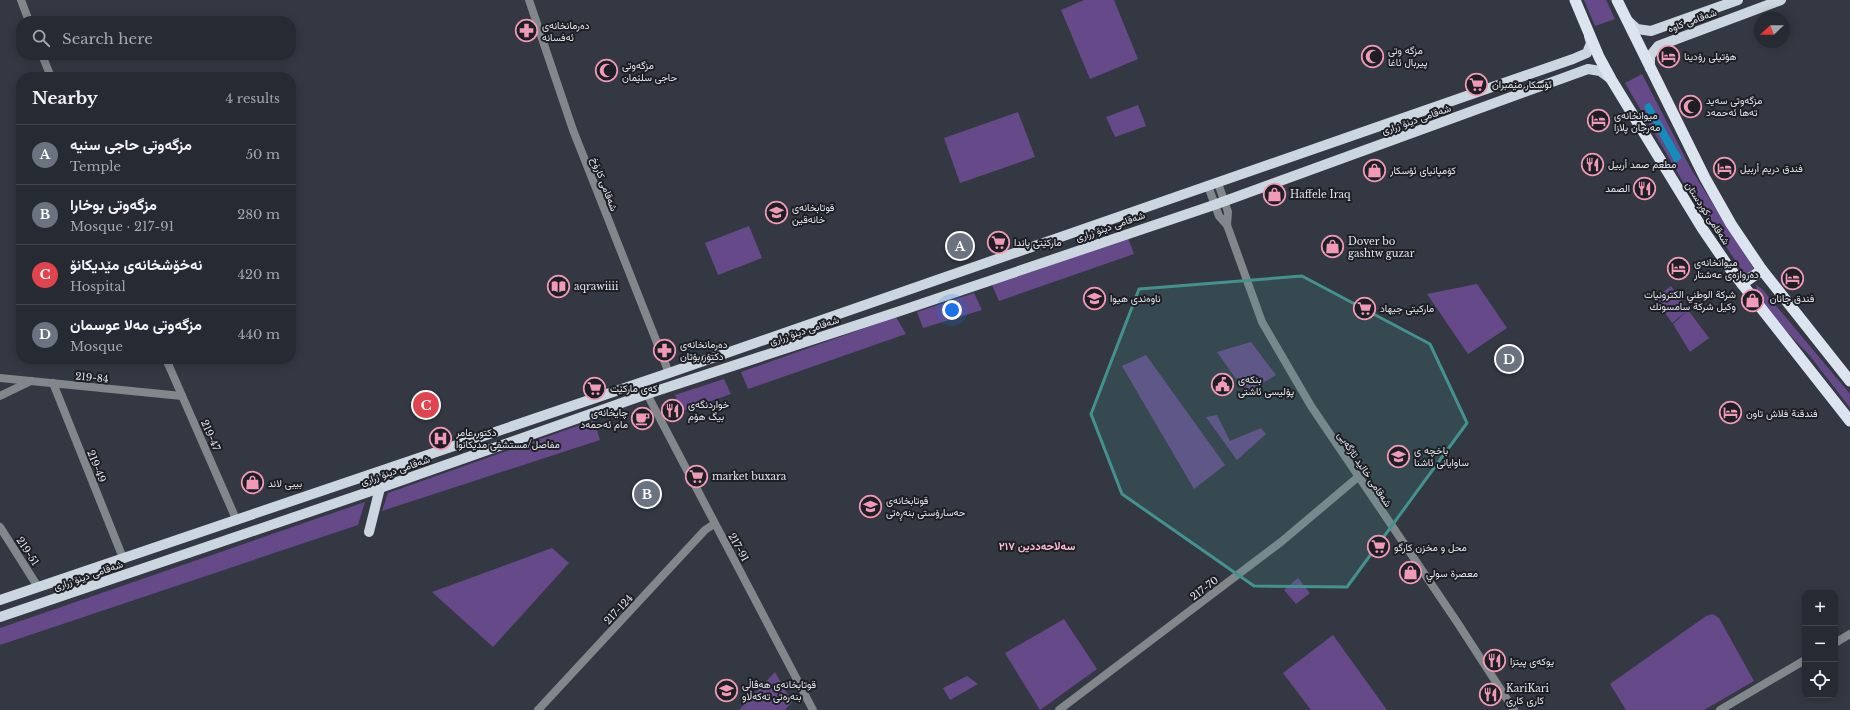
<!DOCTYPE html>
<html lang="en">
<head>
<meta charset="utf-8">
<style>
	:root { --surface:#262a32; --page:#32363e; --text:#f1f3f6; --muted:#a4a7ac; --line:#42464d; --accent:#8c9099 }
	body { margin:0; font-family:"Libre Baskerville",Vazirmatn,serif; background:var(--page); color:var(--text) }
	.controls { position:absolute; right:12px; bottom:12px; display:grid; overflow:hidden; border-radius:8px; box-shadow:0 2px 10px #0003 }
	.controls button { width:36px; height:36px; display:grid; place-items:center; padding:0; border:0; border-bottom:1px solid var(--line); background:var(--surface); color:var(--text); font:20px sans-serif }
	.compass { position:absolute; left:1754px; top:12px; width:36px; height:36px; border-radius:50%; background:var(--surface); box-shadow:0 2px 10px #0003; rotate:248deg }
	.you { position:absolute; left:952px; top:310px; width:14px; height:14px; margin:-10px; border:3px solid #fff; border-radius:50%; background:#1a73e8; box-shadow:0 0 0 6px #1a73e833 }
	.badge { display:grid; place-items:center; width:26px; height:26px; border-radius:50%; background:var(--accent); color:#fff; font-size:13px; font-weight:700 }
	.pin { position:absolute; translate:-50% -50%; border:2px solid #fff; box-shadow:0 1px 4px #0006 }
	.list { margin:0; padding:0; list-style:none }
	h2 { display:flex; justify-content:space-between; align-items:center; height:52px; margin:0; padding:0 16px; font-size:17px }
	h2 small { font-size:13px; font-weight:400; color:var(--muted) }
	.list li { display:grid; grid-template-columns:26px 1fr auto; gap:12px; align-items:center; box-sizing:border-box; height:60px; padding:0 16px; border-top:1px solid var(--line) }
	.list b { display:block; font-size:15px; white-space:nowrap }
	.list p { margin:0; font-size:13px; white-space:nowrap; color:var(--muted) }
	.list em { font-size:13px; font-style:normal; color:var(--muted) }
	.icon { flex:none; width:22px; height:22px; fill:none; stroke:currentColor; stroke-width:2; stroke-linecap:round; stroke-linejoin:round }
	.map { position:relative; flex:none; width:1850px; height:710px; overflow:hidden }
	.search { position:absolute; background:var(--surface); box-shadow:0 2px 10px #0003; left:16px; top:16px; width:280px; height:44px; display:flex; align-items:center; gap:10px; box-sizing:border-box; padding:0 14px; border-radius:16px; color:var(--muted); font-size:15px }
	.panel { position:absolute; background:var(--surface); box-shadow:0 2px 10px #0003; left:16px; top:72px; width:280px; height:292px; border-radius:16px }
	.map>svg:first-child { display:block }
	.green { fill:#664988 }
	.water { fill:#148dba }
	.lines { fill:none; stroke-linecap:round; stroke-linejoin:round }
	.tertiary { stroke:#82878c; stroke-width:8 }
	.primary { stroke:#ccd6e0; stroke-width:10 }
	.trunk { stroke:#dce5ef; stroke-width:11 }
	.marked { fill:#44928e; fill-opacity:0.2; stroke:#44928e; stroke-width:3; stroke-linejoin:round }
	.labels { text-anchor:middle; stroke-width:4; stroke-linejoin:round; paint-order:stroke }
	.street-label { font-size:10px; fill:#e1e4ec; stroke:#1d1f24 }
	.poi-label { font-size:10px; fill:#e1e4ec; stroke:#1d1f24; text-anchor:start }
	.neighbourhood-label { font-size:11px; font-weight:bold; fill:#febcd1; stroke:#1d1f24 }
</style>
</head>
<body>
<div class="map">
<svg width="1850" height="710" viewBox="0 0 1850 710">
	<rect width="100%" height="100%" fill="#333843"/>
	<g class="green">
		<polygon points="1084,0 1114,0 1138,59 1090,79 1061,10"/>
		<polygon points="1584,0 1606,0 1615,19 1595,26"/>
		<polygon points="1642,74 1691,169 1754,269 1745,275 1680,177 1625,83"/>
		<polygon points="1138,105 1146,126 1115,137 1106,117"/>
		<polygon points="1018,112 1035,157 960,183 944,138"/>
		<polygon points="749,226 762,258 718,275 705,243"/>
		<polygon points="1128,238 1134,254 999,301 992,285"/>
		<polygon points="1477,284 1507,328 1468,354 1427,294"/>
		<path d="M1756 285 1762 289 1850 394V408C1837 391 1823 373 1810 356 1794 338 1759 308 1756 285Z"/>
		<polygon points="1671,286 1688,310 1672,323 1655,298"/>
		<polygon points="974,293 982,310 923,328 917,312"/>
		<polygon points="1688,310 1709,338 1690,352 1673,324"/>
		<polygon points="896,317 906,334 748,389 741,372"/>
		<polygon points="1251,342 1276,375 1246,393 1217,352"/>
		<polygon points="1146,355 1225,465 1194,489 1122,366"/>
		<polygon points="724,379 731,394 682,411 675,395"/>
		<polygon points="1217,415 1230,441 1261,428 1266,434 1237,460 1206,417"/>
		<polygon points="594,420 600,440 382,511 388,493"/>
		<polygon points="365,502 358,525 0,645 0,628"/>
		<polygon points="552,548 569,563 493,647 432,592"/>
		<polygon points="1298,578 1310,593 1296,604 1284,590"/>
		<polygon points="1713,614 1719,618 1754,681 1704,710 1626,710 1610,684 1706,616"/>
		<polygon points="1064,619 1097,669 1040,710 1005,653"/>
		<polygon points="1333,635 1387,710 1311,710 1283,673"/>
		<polygon points="775,672 792,702 785,710 739,710"/>
		<polygon points="967,676 978,684 950,700 943,688"/>
	</g>
	<polygon class="water" points="1650,103 1682,158 1675,163 1644,107 1646,104"/>
	<g class="lines">
		<g class="tertiary">
			<polyline points="21,0 29,21"/>
			<polyline points="529,0 573,130 669,373"/>
			<polyline points="42,55 51,77"/>
			<polyline points="1218,183 1228,212 1227,225 1262,322 1311,406 1457,622 1514,710"/>
			<polyline points="1208,186 1219,216 1227,225"/>
			<polyline points="166,359 236,519"/>
			<polyline points="0,378 182,396"/>
			<polyline points="53,383 123,558"/>
			<polyline points="647,394 813,710"/>
			<polyline points="0,396 31,381"/>
			<polyline points="0,527 38,587"/>
			<polyline points="1835,643 1850,634"/>
			<polyline points="538,710 705,530 714,524"/>
			<polyline points="1059,710 1281,542 1358,477"/>
			<polyline points="1720,710 1805,660"/>
		</g>
		<g class="primary">
			<polyline points="1627,20 1637,29 1651,31 1738,0"/>
			<polyline points="1650,68 1650,56 1658,46 1781,0"/>
			<polyline points="369,532 380,488"/>
			<polyline points="0,600 669,373 1573,59 1587,53 1591,43 1589,36"/>
			<polyline points="0,617 380,488 647,394 900,311 1214,205 1588,69 1600,71 1611,79"/>
		</g>
		<g class="trunk">
			<polyline points="1575,0 1599,57 1611,79 1702,228 1728,266 1850,421"/>
			<polyline points="1617,0 1705,178 1731,224 1762,270 1850,381"/>
			<polyline points="1742,284 1762,270"/>
		</g>
	</g>
	<path class="marked" d="M1302 276 1430 344 1467 423 1347 587 1254 586 1122 494 1091 414 1139 289Z"/>
	<defs>
		<symbol id="pharmacy-ring" viewBox="-11 -11 22 22"><circle r="9.5" fill="#1d1f24" stroke="#f09ab7" stroke-width="1.5"/><path d="M-2-6h4v4h4v4h-4v4h-4v-4h-4v-4h4Z" fill="#f09ab7"/></symbol>
		<symbol id="mosque-ring" viewBox="-11 -11 22 22"><circle r="9.5" fill="#1d1f24" stroke="#f09ab7" stroke-width="1.5"/><path d="M3.5-4.9A6 6 0 1 0 3.5 4.9A5 5 0 1 1 3.5-4.9Z" fill="#f09ab7"/></symbol>
		<symbol id="hotel-ring" viewBox="-11 -11 22 22"><circle r="9.5" fill="#1d1f24" stroke="#f09ab7" stroke-width="1.5"/><path d="M-6-4.5h1.5V1H6V5H4.5V3h-9V5H-6ZM-4 0a1.8 1.8 0 1 1 3.6 0ZM.5 0V-2.5h3Q6-2.5 6 0Z" fill="#f09ab7"/></symbol>
		<symbol id="supermarket-ring" viewBox="-11 -11 22 22"><circle r="9.5" fill="#1d1f24" stroke="#f09ab7" stroke-width="1.5"/><path d="M-6-5.5h2.5l.6 2H6L4.5 2H-2.5L-4.4-4H-6ZM-1.5 3.2a1.3 1.3 0 1 0 .1 0ZM3 3.2a1.3 1.3 0 1 0 .1 0Z" fill="#f09ab7"/></symbol>
		<symbol id="restaurant-ring" viewBox="-11 -11 22 22"><circle r="9.5" fill="#1d1f24" stroke="#f09ab7" stroke-width="1.5"/><path d="M-5-6h1v4h1v-4h1v4h1v-4h1v5L-1.5 .5V6h-2V.5L-5-1ZM5-6V6H3V1.5H1.5Q1.5-4 5-6Z" fill="#f09ab7"/></symbol>
		<symbol id="shop-ring" viewBox="-11 -11 22 22"><circle r="9.5" fill="#1d1f24" stroke="#f09ab7" stroke-width="1.5"/><path d="M-5-2.5h2.3a2.7 3.5 0 0 1 5.4 0H5L5.5 6h-11ZM-1.5-2.5h3a1.5 2.3 0 0 0-3 0Z" fill="#f09ab7"/></symbol>
		<symbol id="school-ring" viewBox="-11 -11 22 22"><circle r="9.5" fill="#1d1f24" stroke="#f09ab7" stroke-width="1.5"/><path d="M0-5L7-2L0 1L-7-2ZM-4 1L0 2.5L4 1V4Q0 6-4 4Z" fill="#f09ab7"/></symbol>
		<symbol id="library-ring" viewBox="-11 -11 22 22"><circle r="9.5" fill="#1d1f24" stroke="#f09ab7" stroke-width="1.5"/><path d="M-6-4Q-3-5.5-.7-3.5V5Q-3 3-6 4ZM6-4Q3-5.5 .7-3.5V5Q3 3 6 4Z" fill="#f09ab7"/></symbol>
		<symbol id="civic-ring" viewBox="-11 -11 22 22"><circle r="9.5" fill="#1d1f24" stroke="#f09ab7" stroke-width="1.5"/><path d="M-.6-6.5H3V-4.5H.6V-3L4-1V1h2V6H-6V1h2V-1L-.6-3ZM-1.2 2.5V6h2.4V2.5Z" fill="#f09ab7"/></symbol>
		<symbol id="cafe-ring" viewBox="-11 -11 22 22"><circle r="9.5" fill="#1d1f24" stroke="#f09ab7" stroke-width="1.5"/><path d="M-5.5-4.5H6V0H3Q3 3.5 0 3.5H-2.5Q-5.5 3.5-5.5 0ZM3-3.2v2h1.7v-2ZM-6 4.5H4V6H-6Z" fill="#f09ab7"/></symbol>
		<symbol id="hospital-ring" viewBox="-11 -11 22 22"><circle r="9.5" fill="#1d1f24" stroke="#f09ab7" stroke-width="1.5"/><path d="M-5-5h3v3.5h4V-5h3V5h-3V1.5h-4V5h-3Z" fill="#f09ab7"/></symbol>
	</defs>
	<g fill-rule="evenodd">
		<use href="#pharmacy-ring" x="514" y="18" width="25" height="25"/>
		<use href="#mosque-ring" x="1360" y="44" width="25" height="25"/>
		<use href="#hotel-ring" x="1656" y="44" width="25" height="25"/>
		<use href="#mosque-ring" x="594" y="58" width="25" height="25"/>
		<use href="#supermarket-ring" x="1464" y="72" width="25" height="25"/>
		<use href="#mosque-ring" x="1678" y="94" width="25" height="25"/>
		<use href="#hotel-ring" x="1586" y="108" width="25" height="25"/>
		<use href="#restaurant-ring" x="1580" y="152" width="25" height="25"/>
		<use href="#hotel-ring" x="1712" y="156" width="25" height="25"/>
		<use href="#shop-ring" x="1362" y="158" width="25" height="25"/>
		<use href="#restaurant-ring" x="1632" y="176" width="25" height="25"/>
		<use href="#shop-ring" x="1262" y="182" width="25" height="25"/>
		<use href="#school-ring" x="764" y="200" width="25" height="25"/>
		<use href="#supermarket-ring" x="986" y="230" width="25" height="25"/>
		<use href="#shop-ring" x="1320" y="234" width="25" height="25"/>
		<use href="#hotel-ring" x="1666" y="256" width="25" height="25"/>
		<use href="#hotel-ring" x="1780" y="266" width="25" height="25"/>
		<use href="#library-ring" x="546" y="274" width="25" height="25"/>
		<use href="#school-ring" x="1082" y="286" width="25" height="25"/>
		<use href="#shop-ring" x="1740" y="288" width="25" height="25"/>
		<use href="#supermarket-ring" x="1352" y="296" width="25" height="25"/>
		<use href="#pharmacy-ring" x="652" y="338" width="25" height="25"/>
		<use href="#civic-ring" x="1210" y="372" width="25" height="25"/>
		<use href="#supermarket-ring" x="582" y="376" width="25" height="25"/>
		<use href="#restaurant-ring" x="660" y="398" width="25" height="25"/>
		<use href="#hotel-ring" x="1718" y="400" width="25" height="25"/>
		<use href="#cafe-ring" x="630" y="406" width="25" height="25"/>
		<use href="#hospital-ring" x="428" y="426" width="25" height="25"/>
		<use href="#school-ring" x="1386" y="444" width="25" height="25"/>
		<use href="#supermarket-ring" x="684" y="464" width="25" height="25"/>
		<use href="#shop-ring" x="240" y="470" width="25" height="25"/>
		<use href="#school-ring" x="858" y="494" width="25" height="25"/>
		<use href="#supermarket-ring" x="1366" y="534" width="25" height="25"/>
		<use href="#shop-ring" x="1398" y="560" width="25" height="25"/>
		<use href="#restaurant-ring" x="1482" y="648" width="25" height="25"/>
		<use href="#school-ring" x="714" y="678" width="25" height="25"/>
		<use href="#restaurant-ring" x="1478" y="682" width="25" height="25"/>
	</g>
	<g class="labels">
		<g class="street-label">
			<text transform="translate(1692 20) rotate(-20)" y="4">شەقامی کاوە</text>
			<text transform="translate(1416 119) rotate(-19)" y="4">شەقامی دینۆ زراری</text>
			<text transform="translate(605 184) rotate(69)" y="4">شەقامی کارۆخ</text>
			<text transform="translate(1708 213) rotate(57)" y="4">شەقامی کوردستان</text>
			<text transform="translate(1110 226) rotate(-19)" y="4">شەقامی دینۆ زراری</text>
			<text transform="translate(804 330) rotate(-18)" y="4">شەقامی دینۆ زراری</text>
			<text transform="translate(92 377) rotate(5)" y="4">219-84</text>
			<text transform="translate(211 435) rotate(66)" y="4">219-47</text>
			<text transform="translate(97 466) rotate(68)" y="4">219-49</text>
			<text transform="translate(1365 469) rotate(56)" y="4">شەقامی خالید ئاژگەیی</text>
			<text transform="translate(395 470) rotate(-19)" y="4">شەقامی دینۆ زراری</text>
			<text transform="translate(739 547) rotate(61)" y="4">217-91</text>
			<text transform="translate(28 551) rotate(57)" y="4">219-51</text>
			<text transform="translate(88 575) rotate(-19)" y="4">شەقامی دینۆ زراری</text>
			<text transform="translate(1204 588) rotate(-37)" y="4">217-70</text>
			<text transform="translate(618 609) rotate(-47)" y="4">217-124</text>
		</g>
		<g class="poi-label">
			<text x="542" y="29">دەرمانخانەی<tspan x="542" dy="12">ئەفسانە</tspan></text>
			<text x="1388" y="54">مزگه وتى<tspan x="1388" dy="12">پيربال ئاغا</tspan></text>
			<text x="1684" y="60">هۆتیلی رۆدینا</text>
			<text x="622" y="69">مزگەوتی<tspan x="622" dy="12">حاجی سلێمان</tspan></text>
			<text x="1492" y="88">ئۆسکار مێمبران</text>
			<text x="1706" y="104">مزگەوتی سەید<tspan x="1706" dy="12">تەها ئەحمەد</tspan></text>
			<text x="1614" y="119">میوانخانەی<tspan x="1614" dy="12">مەرجان پلازا</tspan></text>
			<text x="1608" y="168">مطعم صمد أربيل</text>
			<text x="1740" y="172">فندق دريم أربيل</text>
			<text x="1390" y="174">کۆمپانیای ئۆسکار</text>
			<text x="1630" y="192" text-anchor="end">الصمد</text>
			<text x="1290" y="198">Haffele Iraq</text>
			<text x="792" y="211">قوتابخانەی<tspan x="792" dy="12">خانەقین</tspan></text>
			<text x="1348" y="245">Dover bo<tspan x="1348" dy="12">gashtw guzar</tspan></text>
			<text x="1014" y="246">مارکێتی پاندا</text>
			<text x="1694" y="266">میوانخانەی<tspan x="1694" dy="12">دەروازەی عەشتار</tspan></text>
			<text x="574" y="290">aqrawiiii</text>
			<text x="1736" y="298" text-anchor="end">شركة الوطني الكترونيات<tspan x="1736" dy="12">وكيل شركة سامسونك</tspan></text>
			<text x="1110" y="302">ناوەندی هیوا</text>
			<text x="1792" y="302" text-anchor="middle">فندق جانان</text>
			<text x="1380" y="312">مارکیتی جیھاد</text>
			<text x="680" y="348">دەرمانخانەی<tspan x="680" dy="12">دکتۆر بۆتان</tspan></text>
			<text x="1238" y="383">بنکەی<tspan x="1238" dy="12">پۆلیسی ئاشتی</tspan></text>
			<text x="610" y="392">کەی مارکێت</text>
			<text x="688" y="408">خواردنگەی<tspan x="688" dy="12">بیگ هۆم</tspan></text>
			<text x="628" y="416" text-anchor="end">چایخانەی<tspan x="628" dy="12">مام ئەحمەد</tspan></text>
			<text x="1746" y="417">فندقنة فلاش تاون</text>
			<text x="456" y="436">دكتور عامر<tspan x="456" dy="12">مفاصل/مستشفى مديكانوا</tspan></text>
			<text x="1414" y="454">باخچه ى<tspan x="1414" dy="12">ساوايانى ئاشنا</tspan></text>
			<text x="712" y="480">market buxara</text>
			<text x="268" y="487">بيبى لاند</text>
			<text x="886" y="504">قوتابخانەی<tspan x="886" dy="12">حەسارۆستی بنەڕەتی</tspan></text>
			<text x="1394" y="551">محل و مخزن كارگو</text>
			<text x="1426" y="577">معصرة سولي</text>
			<text x="1510" y="665">یوکەی پیتزا</text>
			<text x="742" y="688">قوتابخانەی ھەڤاڵی<tspan x="742" dy="12">بنەرەتی تەکەڵاو</tspan></text>
			<text x="1506" y="692">KariKari<tspan x="1506" dy="12">کاری کاری</tspan></text>
		</g>
		<g class="neighbourhood-label">
			<text x="1037" y="550">سەلاحەددین ٢١٧</text>
		</g>
	</g>
</svg>
<div class="controls">
<button>+</button>
<button>−</button>
<button><svg class="icon" aria-label="locate" viewBox="0 0 24 24"><circle cx="12" cy="12" r="6"/><path d="M12 2v4M12 18v4M2 12h4M18 12h4"/></svg></button>
</div>
<svg class="compass" viewBox="-18 -18 36 36"><path d="M0-13l5 13h-10z" fill="#e53935"/><path d="M0 13l5-13h-10z" fill="#a4a7ac"/></svg>
<div class="you"></div>
<div class="pin badge" style="left:960px;top:246px;background:#6b7280">A</div>
<div class="pin badge" style="left:647px;top:494px;background:#6b7280">B</div>
<div class="pin badge" style="left:426px;top:405px;background:#e0444e">C</div>
<div class="pin badge" style="left:1509px;top:359px;background:#6b7280">D</div>
<div class="search"><svg class="icon" aria-label="search" viewBox="0 0 24 24"><circle cx="10" cy="10" r="6"/><path d="M15 15l6 6"/></svg>Search here</div>
<section class="panel">
<h2>Nearby<small>4 results</small></h2>
<ul class="list">
<li><span class="badge" style="background:#6b7280">A</span><div><b>مزگەوتی حاجی سنیە</b><p>Temple</p></div><em>50 m</em></li>
<li><span class="badge" style="background:#6b7280">B</span><div><b>مزگەوتی بوخارا</b><p>Mosque · 217-91</p></div><em>280 m</em></li>
<li><span class="badge" style="background:#e0444e">C</span><div><b>نەخۆشخانەی مێدیکانۆ</b><p>Hospital</p></div><em>420 m</em></li>
<li><span class="badge" style="background:#6b7280">D</span><div><b>مزگەوتی مەلا عوسمان</b><p>Mosque</p></div><em>440 m</em></li>
</ul>
</section>
</div>
</body>
</html>
